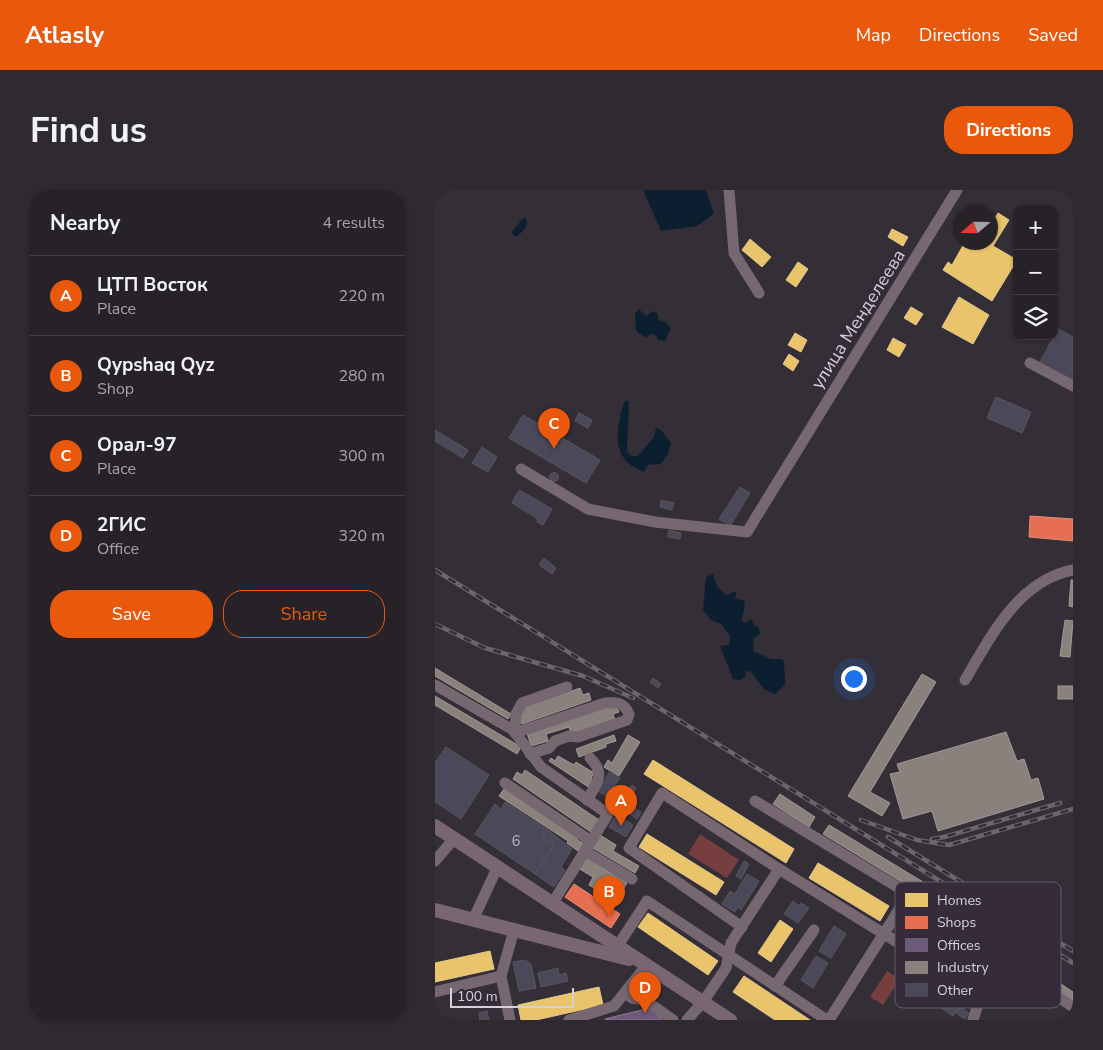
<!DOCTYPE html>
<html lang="en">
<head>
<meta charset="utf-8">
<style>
	:root { --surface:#272228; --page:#2f2a30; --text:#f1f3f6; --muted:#a4a4a8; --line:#433f45; --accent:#ea580c }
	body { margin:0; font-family:"Nunito Sans",sans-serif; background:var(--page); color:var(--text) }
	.controls { position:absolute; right:15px; top:15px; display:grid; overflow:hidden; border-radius:10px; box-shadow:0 1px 4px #0004 }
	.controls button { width:45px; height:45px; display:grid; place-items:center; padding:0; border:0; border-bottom:1px solid var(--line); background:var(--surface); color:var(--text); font:25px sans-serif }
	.compass { position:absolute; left:518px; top:15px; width:45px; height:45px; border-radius:50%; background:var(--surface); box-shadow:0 1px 4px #0004; rotate:250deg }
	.scale { position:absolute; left:15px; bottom:12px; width:124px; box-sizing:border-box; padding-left:5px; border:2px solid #d6d0da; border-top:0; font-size:14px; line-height:18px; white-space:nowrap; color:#d6d0da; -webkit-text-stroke:4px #352b3a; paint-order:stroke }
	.you { position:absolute; left:418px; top:488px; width:18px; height:18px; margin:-12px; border:4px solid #fff; border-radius:50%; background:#1a73e8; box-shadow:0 0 0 8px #1a73e833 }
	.badge { display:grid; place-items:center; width:32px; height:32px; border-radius:50%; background:var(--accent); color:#fff; font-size:16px; font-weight:700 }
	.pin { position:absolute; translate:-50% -41px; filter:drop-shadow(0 1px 2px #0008) }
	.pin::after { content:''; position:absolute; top:26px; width:18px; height:15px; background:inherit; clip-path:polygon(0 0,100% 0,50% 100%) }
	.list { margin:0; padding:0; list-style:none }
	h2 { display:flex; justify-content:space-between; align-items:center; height:65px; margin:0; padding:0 20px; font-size:21px }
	h2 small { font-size:16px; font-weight:400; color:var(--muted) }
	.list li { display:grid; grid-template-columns:32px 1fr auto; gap:15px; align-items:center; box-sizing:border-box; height:80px; padding:0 20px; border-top:1px solid var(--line) }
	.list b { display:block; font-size:19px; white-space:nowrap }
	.list p { margin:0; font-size:16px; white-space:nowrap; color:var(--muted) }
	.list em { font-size:16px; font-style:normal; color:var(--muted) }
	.actions { display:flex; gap:10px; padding:15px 20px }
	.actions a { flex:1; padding:11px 0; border:1px solid var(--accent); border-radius:20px; text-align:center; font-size:18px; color:var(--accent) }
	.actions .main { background:var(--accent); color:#fff }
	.icon { flex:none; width:28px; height:28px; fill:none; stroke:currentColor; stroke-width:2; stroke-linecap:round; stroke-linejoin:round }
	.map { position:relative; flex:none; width:638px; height:830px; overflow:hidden; border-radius:20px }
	header { display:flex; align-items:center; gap:30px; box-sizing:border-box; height:70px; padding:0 25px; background:var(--accent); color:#fff }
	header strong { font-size:24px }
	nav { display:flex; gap:28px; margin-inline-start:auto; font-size:18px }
	.intro { display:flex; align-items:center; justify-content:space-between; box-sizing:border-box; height:120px; padding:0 30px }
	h1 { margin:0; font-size:35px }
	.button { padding:12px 22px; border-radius:20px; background:var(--accent); color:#fff; font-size:18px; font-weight:700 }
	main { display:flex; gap:30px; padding:0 30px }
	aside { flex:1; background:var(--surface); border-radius:20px; box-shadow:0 1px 4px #0004 }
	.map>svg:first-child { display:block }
	.green { fill:#763e3f }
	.water { fill:#0c1f30 }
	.homes { fill:#e9c46a; stroke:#e3c88c }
	.shops { fill:#e76f51; stroke:#e28c7a }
	.offices { fill:#6d597a; stroke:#8c7d97 }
	.industry { fill:#8a817c; stroke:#a19998 }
	.building { fill:#4b4859; stroke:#59565e }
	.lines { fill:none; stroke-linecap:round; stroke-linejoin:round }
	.minor { stroke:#776770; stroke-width:11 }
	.major { stroke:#796672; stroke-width:14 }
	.rail-casing { stroke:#6f646c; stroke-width:4.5 }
	.rail { stroke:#352b3a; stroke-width:2.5; stroke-dasharray:8; stroke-linecap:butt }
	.labels { text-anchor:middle; stroke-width:5; stroke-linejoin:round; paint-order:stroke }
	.number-label { font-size:15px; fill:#b3aeba }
	.street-label { font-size:18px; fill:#d6d0da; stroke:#352b3a }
	.key { fill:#352b3a; stroke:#655d6a; stroke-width:1 }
	.key-label { font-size:14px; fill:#d6d0da }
</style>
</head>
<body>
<header>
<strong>Atlasly</strong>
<nav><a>Map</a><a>Directions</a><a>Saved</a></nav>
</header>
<div class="intro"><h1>Find us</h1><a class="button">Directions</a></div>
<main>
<aside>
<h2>Nearby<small>4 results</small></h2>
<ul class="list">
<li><span class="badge">A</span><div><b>ЦТП Восток</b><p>Place</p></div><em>220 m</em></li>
<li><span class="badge">B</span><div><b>Qypshaq Qyz</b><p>Shop</p></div><em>280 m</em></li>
<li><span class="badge">C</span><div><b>Орал-97</b><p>Place</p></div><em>300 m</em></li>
<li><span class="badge">D</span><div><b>2ГИС</b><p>Office</p></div><em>320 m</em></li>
</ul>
<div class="actions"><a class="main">Save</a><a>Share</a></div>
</aside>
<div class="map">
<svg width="638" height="830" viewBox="0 0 638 830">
	<rect width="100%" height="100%" fill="#342e36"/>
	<g class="green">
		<polygon points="265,644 304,670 292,688 253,664"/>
		<polygon points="452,781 465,789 448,815 435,807"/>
	</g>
	<g class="water">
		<polygon points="208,0 271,0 279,24 262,36 226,41"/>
		<path d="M88 28H91C94 37 88 40 83 46H79L77 42Z"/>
		<polygon points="204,119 211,126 218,121 223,124 223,130 231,132 236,138 230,151 223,150 221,145 216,144 211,148 201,141 200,124"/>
		<path d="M191 210 194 212 192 261 196 266H203L219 247 221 238 226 240 236 253 233 264 226 274 213 275 209 282C185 273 180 257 184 233 186 225 186 217 191 210Z"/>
		<polygon points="278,384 282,396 291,405 302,401 300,408 310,411 307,431 310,433 316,429 319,435 324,438 325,444 319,448 318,461 336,469 345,469 349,471 350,495 340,504 329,499 316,482 310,481 311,487 305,490 298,489 285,456 294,455 295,446 286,434 276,430 268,420 271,387"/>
	</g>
	<g class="homes">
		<polygon points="563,23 574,30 558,56 582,70 557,111 508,80 513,72 517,75 530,52 556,52 556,35"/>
		<polygon points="457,39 473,47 468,56 453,47"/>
		<polygon points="315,49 336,67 327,77 307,60"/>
		<polygon points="363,72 373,79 361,97 351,90"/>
		<polygon points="524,107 554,125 538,154 507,137"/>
		<polygon points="476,117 488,124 481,135 469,128"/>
		<polygon points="360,143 372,150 366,162 353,155"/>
		<polygon points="458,148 471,155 464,167 452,160"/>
		<polygon points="354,164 364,171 358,181 348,174"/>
		<polygon points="218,570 359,659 351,673 209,584"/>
		<polygon points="212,644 289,692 281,705 204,657"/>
		<polygon points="383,673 454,716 445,731 374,688"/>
		<polygon points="213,723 283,771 273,785 203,737"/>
		<polygon points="345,730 358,739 336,772 323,763"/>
		<polygon points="55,761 59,779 0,792 0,773"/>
		<polygon points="309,786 375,830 340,830 298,802"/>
		<polygon points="164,797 168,815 101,830 86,830 83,815"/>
	</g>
	<g class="shops">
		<polygon points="595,326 638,329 638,351 594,347"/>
		<polygon points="139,694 185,724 176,738 130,707"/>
	</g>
	<polygon class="offices" points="215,818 227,830 170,830 170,829"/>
	<g class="industry">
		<polygon points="636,390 638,390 638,417 634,416"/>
		<polygon points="630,430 638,431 635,467 625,466"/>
		<polygon points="0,478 76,524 73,529 0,486"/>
		<polygon points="487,484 501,492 435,602 455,613 447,626 413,606"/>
		<rect x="623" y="496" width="15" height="13"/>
		<polygon points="145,498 148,505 154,503 156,510 87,534 84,526 88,525 86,519"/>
		<polygon points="0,506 86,557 82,564 0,515"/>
		<polygon points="181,515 184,522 178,524 180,530 136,544 134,537 111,544 113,551 96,556 92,543"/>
		<polygon points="571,542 582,571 589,569 596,590 603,588 609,609 503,641 497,621 468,629 455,584 465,582 462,574"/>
		<polygon points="179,545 181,551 171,554 171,557 144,567 141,559"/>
		<polygon points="193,545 205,552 184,586 169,577 173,570 177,573"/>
		<polygon points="123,566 139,575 141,572 159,583 156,588 160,591 155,598 114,571 116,568 120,571"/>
		<polygon points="90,580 164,630 156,642 78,589 82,582 87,585"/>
		<polygon points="69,599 143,648 142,650 148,653 143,661 132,653 133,651 64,606"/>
		<polygon points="345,604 380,627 374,637 338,614"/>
		<polygon points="394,635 582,749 577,759 388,644"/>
		<polygon points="165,645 181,655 178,661 204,676 200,683 158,658"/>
		<polygon points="150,667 192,693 182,710 177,707 180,701 163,691 159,698 154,695 158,687 143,678"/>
		<polygon points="588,759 621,782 617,788 638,802 638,812 609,793 612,790 581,769"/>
	</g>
	<g class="building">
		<polygon points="623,139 638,147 638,193 604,174"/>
		<polygon points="561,207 596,222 587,243 552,228"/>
		<polygon points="144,223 157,230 153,238 140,231"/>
		<polygon points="88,225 165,270 151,293 74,248"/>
		<polygon points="0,240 33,260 28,268 0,251"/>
		<polygon points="47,257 62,267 53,282 37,273"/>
		<circle cx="119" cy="287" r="4.5"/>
		<polygon points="305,297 315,303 295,336 284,329"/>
		<polygon points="84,300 117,319 108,335 102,332 103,329 77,313"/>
		<polygon points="226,310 239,313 237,320 225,317"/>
		<polygon points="234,340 246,343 245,349 233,347"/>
		<polygon points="109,368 121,378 117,384 104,375"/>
		<polygon points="218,488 226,494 223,498 215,492"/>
		<polygon points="11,557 54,585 26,629 0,612 0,573"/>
		<polygon points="175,581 185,588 172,606 163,601"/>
		<polygon points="197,595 201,598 196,607 186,602 189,597 194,600"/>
		<polygon points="70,612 112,639 107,647 119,655 100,684 40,644 60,614 66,619"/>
		<polygon points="199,618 206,622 202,629 195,624"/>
		<polygon points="181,625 198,635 191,647 174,637"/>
		<polygon points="112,639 137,659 126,677 130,680 119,697 100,684 119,655 107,647"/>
		<polygon points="309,671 314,674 306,689 301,686"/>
		<polygon points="312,684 324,691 306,720 303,717 300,722 287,714 295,701 300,704"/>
		<polygon points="358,711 364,716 366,713 374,718 363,733 349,724"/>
		<polygon points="399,736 411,744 396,768 384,761"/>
		<polygon points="381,766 393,773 378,798 366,790"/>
		<polygon points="90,770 96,774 101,798 84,801 78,772"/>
		<polygon points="123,778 124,785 131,783 133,791 106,797 103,783"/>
		<polygon points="512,801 528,811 518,826 503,816"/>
		<polygon points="525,817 534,823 530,829 521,823"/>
		<polygon points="52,821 54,830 45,830 44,823"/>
	</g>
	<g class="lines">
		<g class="minor">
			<polyline points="294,0 299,63 324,103"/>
			<polyline points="595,173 638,196"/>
			<polyline points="86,279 153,319 220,332 312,342 522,0"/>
			<path d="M530 490C556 446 583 391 638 380"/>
			<polyline points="0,495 78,540 106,577 173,624 117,714"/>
			<path d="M95 564 114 558 120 551 134 546 143 547 192 530 194 524C189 512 181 512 170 513L80 543 81 524 87 513 132 497"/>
			<polyline points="70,593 156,651"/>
			<path d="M152 610C162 594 171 583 155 568"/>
			<polyline points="320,611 544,746 564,767 638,817"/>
			<polyline points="150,661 197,689"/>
			<polyline points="0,671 19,649"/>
			<polyline points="38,730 62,678"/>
			<polyline points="307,737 194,658 227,603 344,679"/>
			<polyline points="182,757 212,711 392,830"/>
			<polyline points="66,786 75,830"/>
			<polyline points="340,796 379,740"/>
			<polyline points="0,802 66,786 79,740"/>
			<polyline points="190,802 197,808 210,810 238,830"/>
			<polyline points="134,830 179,816 211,776"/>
			<polyline points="252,830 268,812 291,778 296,753 344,679 538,799 544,811 538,830"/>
			<polyline points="394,830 474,704"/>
		</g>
		<g class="major">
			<polyline points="0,636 295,830"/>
			<polyline points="0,720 194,769"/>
		</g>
		<defs>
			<g id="rail">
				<polyline points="0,380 638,773"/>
				<polyline points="0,434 50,458 148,486 198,508"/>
				<polyline points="426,630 482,650 514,655 638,619"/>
				<polyline points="453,647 638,761"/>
				<polyline points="497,649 509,647 625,613"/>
			</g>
		</defs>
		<use href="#rail" class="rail-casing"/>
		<use href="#rail" class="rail"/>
	</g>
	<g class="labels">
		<g class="number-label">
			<text x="81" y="656">6</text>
		</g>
		<g class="street-label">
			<text transform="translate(423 129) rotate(-58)" y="6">улица Менделеева</text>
		</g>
	</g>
	<rect x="460" y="692" width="166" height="126" rx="8" class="key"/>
	<rect x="470" y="703" width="23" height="14" fill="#e9c46a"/>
	<rect x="470" y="726" width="23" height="13" fill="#e76f51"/>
	<rect x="470" y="748" width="23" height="14" fill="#6d597a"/>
	<rect x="470" y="771" width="23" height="13" fill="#8a817c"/>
	<rect x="470" y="793" width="23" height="14" fill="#4b4859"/>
	<g class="key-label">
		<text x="502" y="715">Homes</text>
		<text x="502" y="737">Shops</text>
		<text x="502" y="760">Offices</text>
		<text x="502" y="782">Industry</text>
		<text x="502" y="805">Other</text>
	</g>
</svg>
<div class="controls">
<button>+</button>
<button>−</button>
<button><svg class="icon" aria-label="layers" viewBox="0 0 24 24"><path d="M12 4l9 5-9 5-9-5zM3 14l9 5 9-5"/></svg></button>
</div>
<svg class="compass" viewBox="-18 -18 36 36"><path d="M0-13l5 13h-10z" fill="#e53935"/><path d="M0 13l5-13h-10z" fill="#a4a4a8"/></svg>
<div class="scale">100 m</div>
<div class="you"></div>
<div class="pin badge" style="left:186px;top:636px">A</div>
<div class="pin badge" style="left:174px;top:727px">B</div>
<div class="pin badge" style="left:119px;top:259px">C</div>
<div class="pin badge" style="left:210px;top:823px">D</div>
</div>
</main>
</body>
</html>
